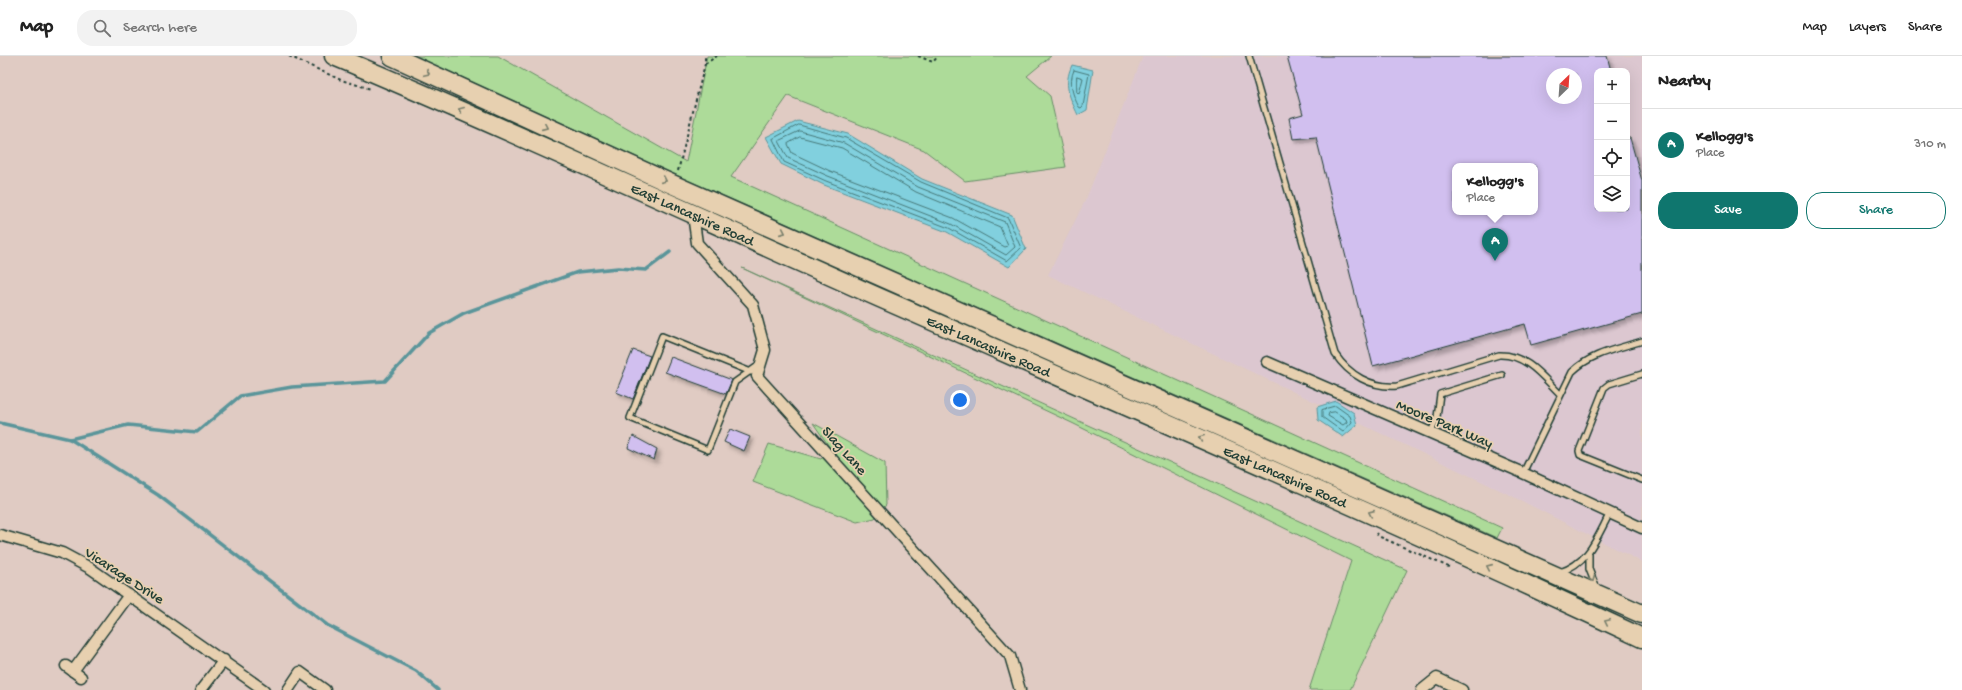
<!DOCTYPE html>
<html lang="en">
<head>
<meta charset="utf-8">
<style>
	:root { --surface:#fff; --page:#f2f2f2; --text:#222; --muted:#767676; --line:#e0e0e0; --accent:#0f766e }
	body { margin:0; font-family:"Gochi Hand",sans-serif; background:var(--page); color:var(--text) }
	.controls { position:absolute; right:12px; top:12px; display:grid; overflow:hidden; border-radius:8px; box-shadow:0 4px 16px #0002 }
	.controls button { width:36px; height:36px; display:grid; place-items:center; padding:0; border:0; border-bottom:1px solid var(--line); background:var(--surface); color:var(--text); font:20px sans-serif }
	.compass { position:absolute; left:1546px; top:12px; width:36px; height:36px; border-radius:50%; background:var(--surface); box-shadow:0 4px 16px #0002; rotate:25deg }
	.you { position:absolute; left:960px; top:344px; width:14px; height:14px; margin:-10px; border:3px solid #fff; border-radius:50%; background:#1a73e8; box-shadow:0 0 0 6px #1a73e833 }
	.badge { display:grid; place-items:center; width:26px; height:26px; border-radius:50%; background:var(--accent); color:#fff; font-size:13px; font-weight:700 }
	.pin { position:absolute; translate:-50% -33px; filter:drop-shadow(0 1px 2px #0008) }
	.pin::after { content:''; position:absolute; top:21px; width:14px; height:12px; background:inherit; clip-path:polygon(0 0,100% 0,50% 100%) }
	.popup { position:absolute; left:1452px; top:107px; width:86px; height:52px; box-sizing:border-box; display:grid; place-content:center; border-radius:8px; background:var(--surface); filter:drop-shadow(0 1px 3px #0005); font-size:13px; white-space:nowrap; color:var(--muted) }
	.popup b { font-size:15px; color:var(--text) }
	.popup::after { content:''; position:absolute; left:50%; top:100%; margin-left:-8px; border:8px solid transparent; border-top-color:var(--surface) }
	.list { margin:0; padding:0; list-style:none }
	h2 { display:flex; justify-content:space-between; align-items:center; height:52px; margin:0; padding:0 16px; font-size:17px }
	h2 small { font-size:13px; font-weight:400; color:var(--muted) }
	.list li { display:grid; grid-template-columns:26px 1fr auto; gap:12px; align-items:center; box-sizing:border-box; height:72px; padding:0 16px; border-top:1px solid var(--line) }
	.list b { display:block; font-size:15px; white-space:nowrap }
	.list p { margin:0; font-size:13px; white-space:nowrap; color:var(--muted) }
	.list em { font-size:13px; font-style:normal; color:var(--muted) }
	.actions { display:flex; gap:8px; padding:12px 16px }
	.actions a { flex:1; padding:9px 0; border:1px solid var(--accent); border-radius:16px; text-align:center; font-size:14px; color:var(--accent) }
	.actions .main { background:var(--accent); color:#fff }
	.icon { flex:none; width:22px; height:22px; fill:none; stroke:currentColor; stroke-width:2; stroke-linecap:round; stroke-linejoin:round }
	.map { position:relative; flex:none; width:1642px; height:634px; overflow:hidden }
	header { display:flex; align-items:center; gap:24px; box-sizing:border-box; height:56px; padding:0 20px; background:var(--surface); border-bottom:1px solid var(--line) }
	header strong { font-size:19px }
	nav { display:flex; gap:22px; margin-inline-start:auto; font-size:14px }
	.search { width:280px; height:36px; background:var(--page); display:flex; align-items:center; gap:10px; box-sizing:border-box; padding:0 14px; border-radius:16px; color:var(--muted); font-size:15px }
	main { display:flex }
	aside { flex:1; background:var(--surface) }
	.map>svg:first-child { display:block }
	.built { fill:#dcc7d0; fill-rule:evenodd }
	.green { fill:#addb99; stroke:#668c66 }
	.water { fill:#81d0de; stroke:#5a959a }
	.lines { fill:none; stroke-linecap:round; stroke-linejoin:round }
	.shore { stroke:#467878; stroke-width:1 }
	.stream { stroke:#5a959a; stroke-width:3.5 }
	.building { fill:#d1bfef; stroke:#1f3d34; fill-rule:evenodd; filter:url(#shadow) }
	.lane-casing { stroke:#1f3d34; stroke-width:8 }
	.street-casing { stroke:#1f3d34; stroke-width:13 }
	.highway-casing { stroke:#1f3d34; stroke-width:21 }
	.path { stroke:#1f3d34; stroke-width:2; stroke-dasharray:3 3; stroke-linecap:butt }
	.lane { stroke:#e7d0b0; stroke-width:5 }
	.street { stroke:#e7d0b0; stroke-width:10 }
	.highway { stroke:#e7d0b0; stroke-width:18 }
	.oneway { stroke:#797f6c }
	.labels { text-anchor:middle; stroke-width:3.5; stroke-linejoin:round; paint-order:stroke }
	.street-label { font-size:15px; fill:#1f3d34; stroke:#e7d0b0 }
</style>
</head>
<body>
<header>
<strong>Map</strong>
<div class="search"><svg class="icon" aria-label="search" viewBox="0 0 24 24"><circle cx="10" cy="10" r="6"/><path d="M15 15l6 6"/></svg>Search here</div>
<nav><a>Map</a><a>Layers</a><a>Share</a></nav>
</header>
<main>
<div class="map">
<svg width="1642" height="634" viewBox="0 0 1642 634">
	<defs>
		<filter id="shadow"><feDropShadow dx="3.5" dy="3.5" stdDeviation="2" flood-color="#0004"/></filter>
	</defs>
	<rect width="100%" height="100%" fill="#e0cbc3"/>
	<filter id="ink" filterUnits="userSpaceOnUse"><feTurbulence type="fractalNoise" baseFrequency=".025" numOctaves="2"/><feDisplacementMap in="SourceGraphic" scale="8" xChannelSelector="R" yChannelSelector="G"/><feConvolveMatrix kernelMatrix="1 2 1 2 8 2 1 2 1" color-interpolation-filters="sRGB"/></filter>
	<g filter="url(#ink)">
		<path class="built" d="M1143 0H1642V506L1510 439 1048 219 1086 143ZM1597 15H1627V153H1597ZM1552 18H1576V42H1552ZM1455 110H1535V156H1455Z"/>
		<g class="green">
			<polygon points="415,0 498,0 686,106 707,0 1051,0 1027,20 1050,40 1066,111 965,125 924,94 788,40 731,121 1502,472 1497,482 683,122"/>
			<polygon points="742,212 1407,514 1350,634 1309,634 1351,505 1072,367"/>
			<polygon points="813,367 885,407 886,449 875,462 857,466 753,426 769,388 821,403 831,393"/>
		</g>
		<g class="water">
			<path d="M1072 9 1093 14 1087 54 1078 59C1069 40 1063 29 1072 9Z"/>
			<polygon points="798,65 848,78 922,123 1012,159 1026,193 1009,211 947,176 824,129 781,108 766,81"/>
			<polygon points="1336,345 1354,357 1357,369 1343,381 1318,364 1317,351"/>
		</g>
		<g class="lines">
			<g class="shore">
				<path d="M1074 14 1089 18 1083 50 1081 52 1079 51C1073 40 1068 27 1074 14Z"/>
				<polygon points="1077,20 1083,22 1079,38 1077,36"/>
				<polygon points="799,69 846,82 921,126 1008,162 1021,192 1007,205 949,172 826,125 784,106 773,83"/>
				<polygon points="800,75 844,87 918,131 1005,166 1015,191 1006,199 951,168 828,120 788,102 779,85"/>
				<polygon points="800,81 842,92 916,136 1000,171 1008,190 1005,191 953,162 830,115 792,97 788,88"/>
				<polygon points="1336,350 1350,360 1352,366 1343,376 1322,361 1322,354"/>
				<polygon points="1335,356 1346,363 1347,366 1343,369 1328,360 1329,357"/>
			</g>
			<g class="stream">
				<polyline points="0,367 70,383 158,439 327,569 416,615 438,634"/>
				<polyline points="70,383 128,369 197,376 240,340 292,331 385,325 429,277 464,257 578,216 618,212 646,214 670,196"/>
			</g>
		</g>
		<g class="building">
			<path d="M1287 0H1607L1611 15H1597V153H1627V82H1630L1642 125V258L1531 289 1525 268 1373 310 1316 81 1293 83 1289 62 1303 58ZM1552 18H1576V42H1552ZM1455 110H1535V156H1455Z"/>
			<polygon points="633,294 650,300 633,343 616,336"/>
			<polygon points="671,301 732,324 726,338 665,316"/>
			<polygon points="730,373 750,381 744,395 724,386"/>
			<polygon points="633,380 657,393 654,404 628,392"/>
		</g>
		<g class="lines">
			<defs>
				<g id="lane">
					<path d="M1249 0 1335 298C1349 319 1371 332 1397 330L1499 299C1526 298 1542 320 1560 338"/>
					<polyline points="751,316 662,280 630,362 708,394 735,326 759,309"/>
					<polyline points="1642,318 1609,328 1604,332 1579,395 1580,399 1642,424"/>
					<polyline points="1431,377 1437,361 1440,338 1502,319"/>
					<path d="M1523 417 1572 316C1591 297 1617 293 1642 285"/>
					<polyline points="1589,498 1589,513 1597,533"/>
					<path d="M1560 516C1589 507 1597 481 1610 457"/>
				</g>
				<g id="street">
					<polyline points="693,159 697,187 753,249 765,294 757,320 1010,600 1020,634"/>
					<polyline points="1267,306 1523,417 1642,472"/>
					<polyline points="0,479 62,497 90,512 264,634"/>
					<polyline points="66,610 81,621"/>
					<polyline points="73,615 129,539"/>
					<polyline points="201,634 224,604"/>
					<polyline points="288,634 300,616 325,634"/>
					<polyline points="1422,634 1437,622 1462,634"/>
				</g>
				<g id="highway">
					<path id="s1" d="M334 0C518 77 698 161 880 242 1135 354 1390 464 1642 582"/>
					<polyline points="392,0 665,125 1642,558"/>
				</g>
			</defs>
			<use href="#lane" class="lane-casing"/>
			<use href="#street" class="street-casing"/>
			<use href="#highway" class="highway-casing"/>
			<g class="path">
				<polyline points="289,0 341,24 371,33"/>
				<polyline points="918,0 933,6 938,0"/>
				<polyline points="705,8 717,0"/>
				<polyline points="678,115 705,8 705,0"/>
				<polyline points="1376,477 1378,480 1451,512"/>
			</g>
			<use href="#lane" class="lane"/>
			<use href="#street" class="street"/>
			<use href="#highway" class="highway"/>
		</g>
		<defs><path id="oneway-chevron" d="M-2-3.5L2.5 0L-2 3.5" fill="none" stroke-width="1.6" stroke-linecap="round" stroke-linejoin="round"/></defs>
		<g class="oneway">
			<use href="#oneway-chevron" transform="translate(427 17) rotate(25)"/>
			<use href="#oneway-chevron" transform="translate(461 54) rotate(-157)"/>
			<use href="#oneway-chevron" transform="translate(545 71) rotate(24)"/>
			<use href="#oneway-chevron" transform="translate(664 124) rotate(24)"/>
			<use href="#oneway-chevron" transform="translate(783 176) rotate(24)"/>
			<use href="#oneway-chevron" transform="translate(1201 382) rotate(-157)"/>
			<use href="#oneway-chevron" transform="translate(1371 457) rotate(-156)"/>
			<use href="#oneway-chevron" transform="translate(1489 511) rotate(-156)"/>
			<use href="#oneway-chevron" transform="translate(1592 523) rotate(68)"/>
			<use href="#oneway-chevron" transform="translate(1607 566) rotate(-155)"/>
		</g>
	</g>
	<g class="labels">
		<g class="street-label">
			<text dy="5" stroke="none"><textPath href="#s1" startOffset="392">East Lancashire Road</textPath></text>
			<text dy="5" stroke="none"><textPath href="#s1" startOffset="716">East Lancashire Road</textPath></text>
			<text transform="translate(1445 367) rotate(23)" y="5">Moore Park Way</text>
			<text transform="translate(845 394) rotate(48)" y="5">Slag Lane</text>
			<text dy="5" stroke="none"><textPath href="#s1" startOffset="1040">East Lancashire Road</textPath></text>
			<text transform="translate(125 519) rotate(33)" y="5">Vicarage Drive</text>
		</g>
	</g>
</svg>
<div class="controls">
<button>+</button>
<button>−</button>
<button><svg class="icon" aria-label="locate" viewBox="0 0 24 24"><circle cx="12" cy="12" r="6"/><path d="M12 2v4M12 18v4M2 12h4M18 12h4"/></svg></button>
<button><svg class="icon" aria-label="layers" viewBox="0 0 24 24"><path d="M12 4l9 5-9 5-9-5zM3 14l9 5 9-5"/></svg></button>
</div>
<svg class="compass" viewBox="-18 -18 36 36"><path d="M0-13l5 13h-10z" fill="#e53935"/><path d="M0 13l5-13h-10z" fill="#767676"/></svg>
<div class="you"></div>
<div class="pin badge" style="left:1495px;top:205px">A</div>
<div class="popup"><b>Kellogg's</b>Place</div>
</div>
<aside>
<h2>Nearby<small></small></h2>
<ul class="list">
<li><span class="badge">A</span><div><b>Kellogg's</b><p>Place</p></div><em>310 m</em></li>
</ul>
<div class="actions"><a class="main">Save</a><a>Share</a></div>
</aside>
</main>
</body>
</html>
